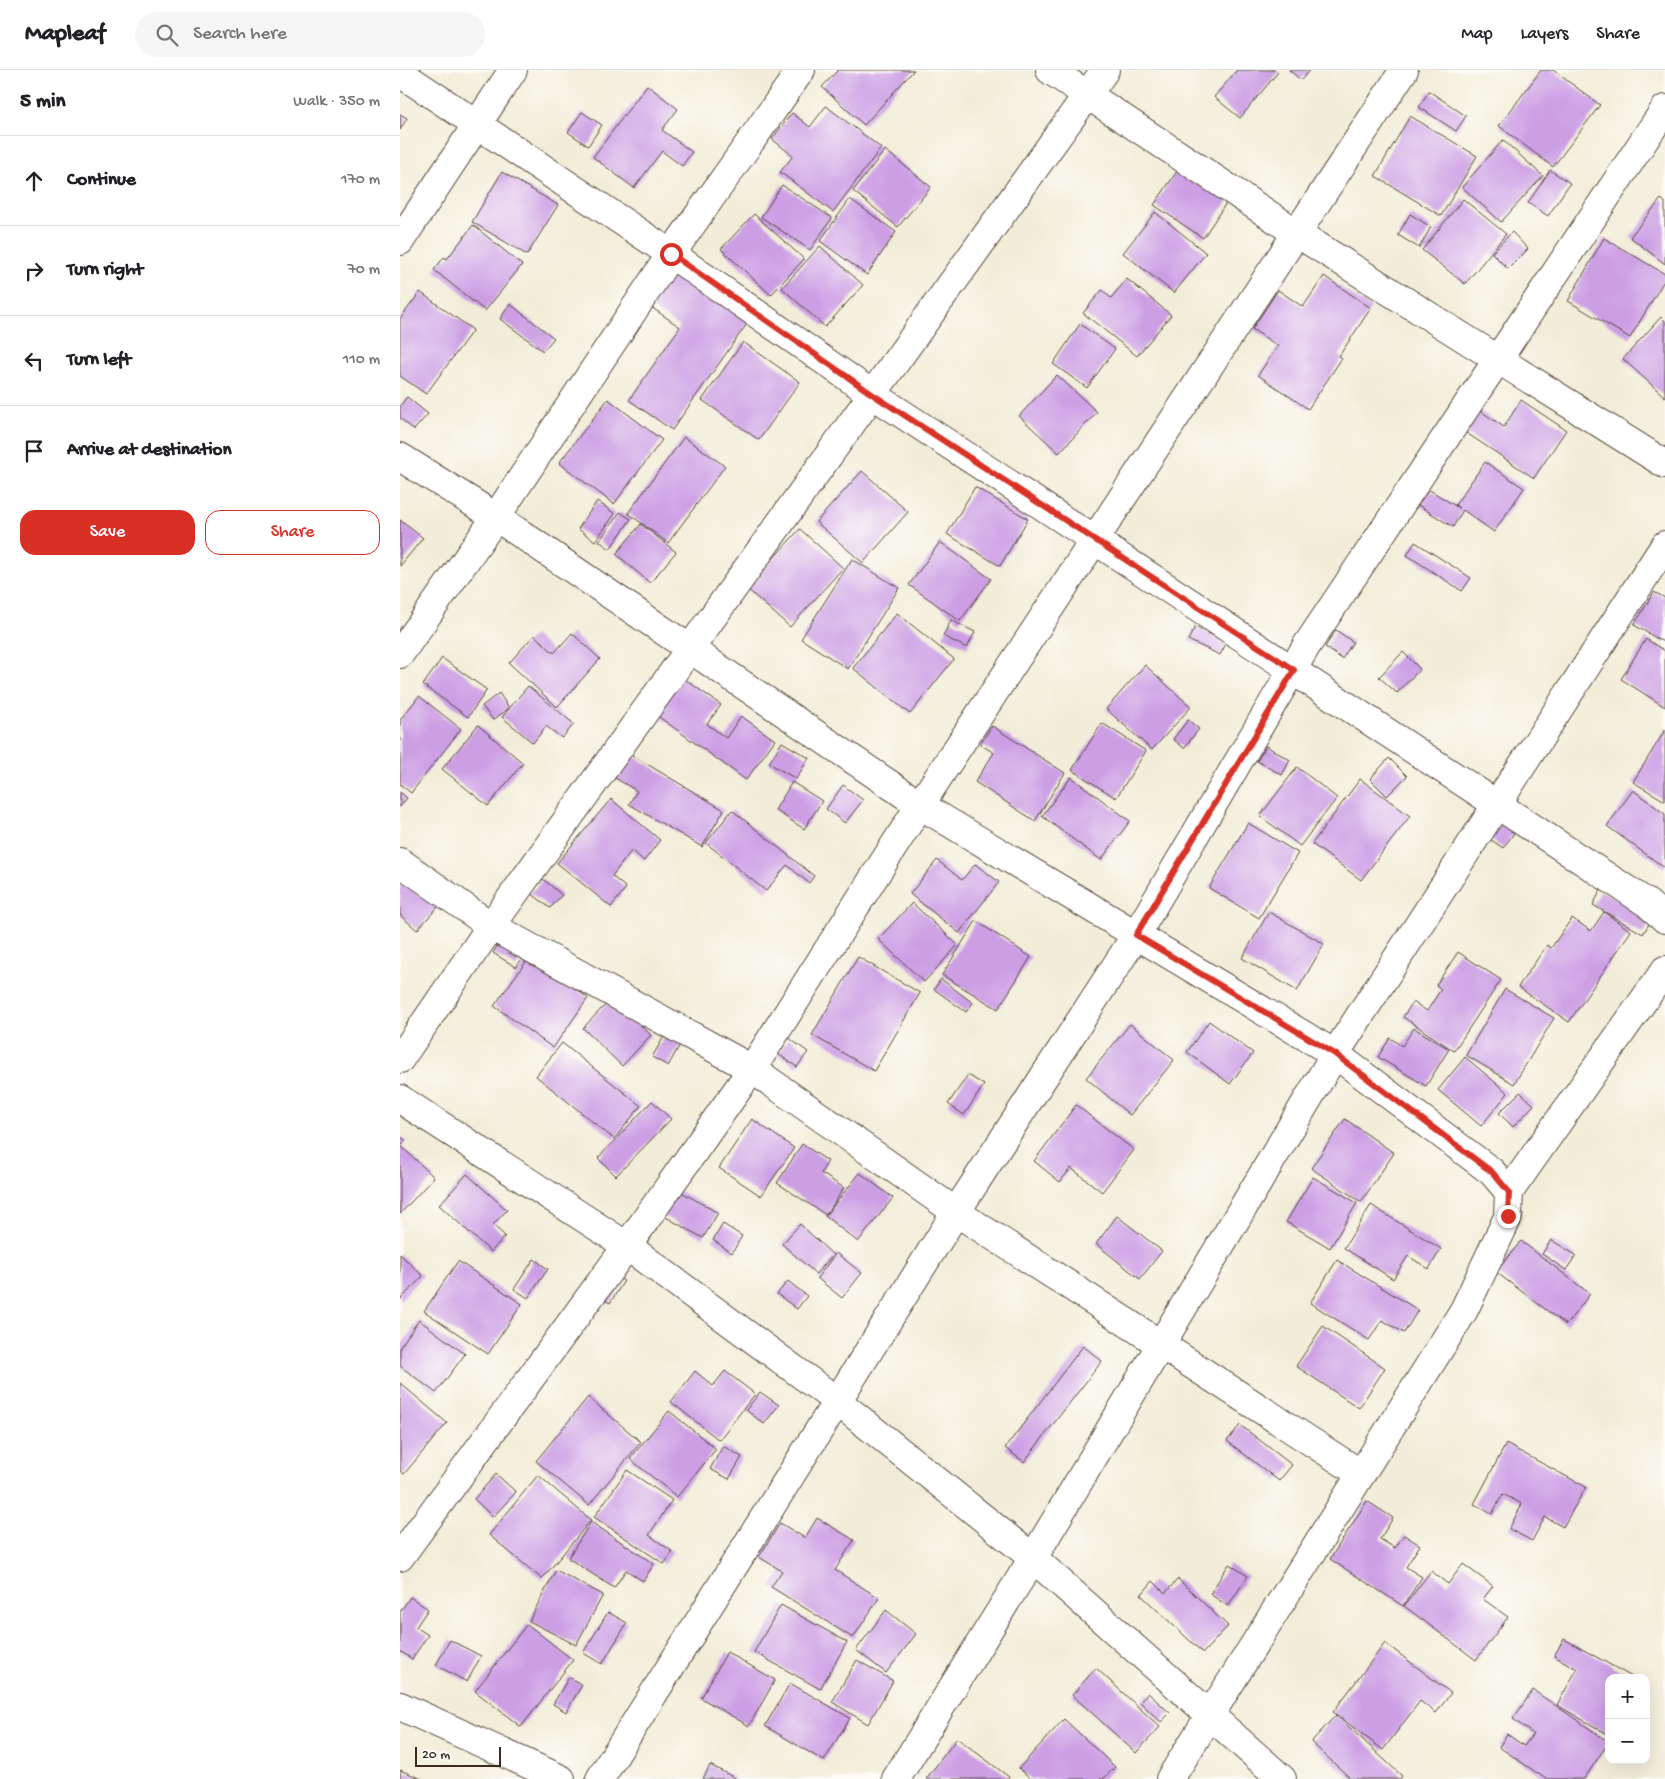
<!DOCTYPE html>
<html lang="en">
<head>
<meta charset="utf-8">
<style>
	:root { --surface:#fff; --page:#f6f6f6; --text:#202124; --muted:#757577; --line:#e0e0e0; --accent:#d93025 }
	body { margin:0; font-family:"Gochi Hand",sans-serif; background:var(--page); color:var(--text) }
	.controls { position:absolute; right:15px; bottom:15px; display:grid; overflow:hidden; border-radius:10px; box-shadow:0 5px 20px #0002 }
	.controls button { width:45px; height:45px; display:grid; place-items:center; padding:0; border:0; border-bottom:1px solid var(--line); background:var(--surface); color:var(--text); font:25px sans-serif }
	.scale { position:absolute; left:15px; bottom:12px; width:86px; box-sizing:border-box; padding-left:5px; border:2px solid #3b2a1e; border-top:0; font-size:14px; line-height:18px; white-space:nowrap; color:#3b2a1e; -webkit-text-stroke:4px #fdfcf7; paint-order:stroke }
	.stop { position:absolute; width:15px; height:15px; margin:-11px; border:4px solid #d93025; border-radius:50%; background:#fff }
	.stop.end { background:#d93025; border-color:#fff; box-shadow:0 1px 5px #0008 }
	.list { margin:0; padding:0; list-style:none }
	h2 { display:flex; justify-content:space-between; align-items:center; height:65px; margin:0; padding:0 20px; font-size:21px }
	h2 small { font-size:16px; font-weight:400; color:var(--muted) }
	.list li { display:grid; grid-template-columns:32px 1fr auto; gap:15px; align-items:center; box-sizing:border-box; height:90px; padding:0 20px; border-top:1px solid var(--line) }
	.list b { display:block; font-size:19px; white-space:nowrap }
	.list em { font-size:16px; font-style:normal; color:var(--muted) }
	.actions { display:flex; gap:10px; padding:15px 20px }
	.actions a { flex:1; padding:11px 0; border:1px solid var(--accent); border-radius:15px; text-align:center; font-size:18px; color:var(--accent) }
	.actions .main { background:var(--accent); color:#fff }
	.icon { flex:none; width:28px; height:28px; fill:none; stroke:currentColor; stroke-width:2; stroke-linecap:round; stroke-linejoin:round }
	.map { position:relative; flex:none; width:1265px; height:1709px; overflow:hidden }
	header { display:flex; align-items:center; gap:30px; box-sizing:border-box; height:70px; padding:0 25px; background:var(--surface); border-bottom:1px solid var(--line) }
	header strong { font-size:24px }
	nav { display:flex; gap:28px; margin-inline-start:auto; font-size:18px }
	.search { width:350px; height:45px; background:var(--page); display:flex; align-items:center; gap:12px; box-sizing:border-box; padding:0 18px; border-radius:28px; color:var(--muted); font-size:19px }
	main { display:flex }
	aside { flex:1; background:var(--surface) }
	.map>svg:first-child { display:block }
	.building { fill:#cc9fe5 }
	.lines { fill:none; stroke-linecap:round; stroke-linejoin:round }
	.minor-casing { stroke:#56473a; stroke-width:30 }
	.tertiary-casing { stroke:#56473a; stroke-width:30 }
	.minor { stroke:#fff; stroke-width:28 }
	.tertiary { stroke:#fff; stroke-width:28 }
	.route { stroke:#d93025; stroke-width:6 }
</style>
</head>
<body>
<header>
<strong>Mapleaf</strong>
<div class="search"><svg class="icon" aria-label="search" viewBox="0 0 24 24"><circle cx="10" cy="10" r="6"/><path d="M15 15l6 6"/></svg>Search here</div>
<nav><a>Map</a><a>Layers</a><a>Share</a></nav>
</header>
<main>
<aside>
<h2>5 min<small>Walk · 350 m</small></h2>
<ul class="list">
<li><svg class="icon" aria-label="ahead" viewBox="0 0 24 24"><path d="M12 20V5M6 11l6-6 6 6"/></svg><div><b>Continue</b></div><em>170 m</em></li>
<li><svg class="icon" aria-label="right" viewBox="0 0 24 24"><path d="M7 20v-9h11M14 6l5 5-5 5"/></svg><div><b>Turn right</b></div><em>70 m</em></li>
<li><svg class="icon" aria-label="left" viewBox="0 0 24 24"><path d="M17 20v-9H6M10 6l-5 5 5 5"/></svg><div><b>Turn left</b></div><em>110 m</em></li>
<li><svg class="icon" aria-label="arrive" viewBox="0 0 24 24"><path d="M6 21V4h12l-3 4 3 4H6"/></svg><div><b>Arrive at destination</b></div></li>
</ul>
<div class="actions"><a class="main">Save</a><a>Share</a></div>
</aside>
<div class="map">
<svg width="1265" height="1709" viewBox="0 0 1265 1709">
	<rect width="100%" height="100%" fill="#fdfcf7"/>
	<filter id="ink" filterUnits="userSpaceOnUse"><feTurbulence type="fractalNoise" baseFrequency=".02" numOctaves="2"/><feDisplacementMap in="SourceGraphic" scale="10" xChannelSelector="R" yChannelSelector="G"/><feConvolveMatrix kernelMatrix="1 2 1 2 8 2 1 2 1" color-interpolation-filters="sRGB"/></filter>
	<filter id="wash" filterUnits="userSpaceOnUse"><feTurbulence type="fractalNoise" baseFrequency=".0096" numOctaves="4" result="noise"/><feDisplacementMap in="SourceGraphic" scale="20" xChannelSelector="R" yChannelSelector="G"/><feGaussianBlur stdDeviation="1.12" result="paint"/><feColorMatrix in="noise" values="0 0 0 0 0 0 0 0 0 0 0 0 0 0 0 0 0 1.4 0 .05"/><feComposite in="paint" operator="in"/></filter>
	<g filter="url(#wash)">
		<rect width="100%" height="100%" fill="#f2edd8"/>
		<g id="blocks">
			<g class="building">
				<polygon points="438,0 514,0 464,55 422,17"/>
				<polygon points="837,0 875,0 878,2 840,48 814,27"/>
				<polygon points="889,0 910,0 901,10"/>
				<polygon points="1141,0 1153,0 1200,35 1153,97 1099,56"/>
				<polygon points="247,15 278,39 262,60 292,82 282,96 262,81 234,118 193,87"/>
				<polygon points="1029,21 1066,46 1056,61 1019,37"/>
				<polygon points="426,36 481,78 433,142 380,102 393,86 372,69 392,43 410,57"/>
				<polygon points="182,42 202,55 188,76 168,62"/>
				<polygon points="0,44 7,48 0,60"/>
				<polygon points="1010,46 1077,86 1041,146 975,106"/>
				<polygon points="1103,70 1143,106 1101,152 1062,117"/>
				<polygon points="485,80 531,117 498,157 453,121"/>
				<polygon points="782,94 830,127 803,168 754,135"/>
				<polygon points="1150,100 1170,113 1148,146 1128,133"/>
				<polygon points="102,102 158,135 127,185 72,152"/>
				<polygon points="382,115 432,148 410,180 361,147"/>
				<polygon points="450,129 496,162 467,205 420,171"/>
				<polygon points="1063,129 1106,164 1065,214 1022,180"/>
				<polygon points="1261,129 1265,132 1265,194 1230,167"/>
				<polygon points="755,142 806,183 774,223 723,183"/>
				<polygon points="354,144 404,189 371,225 321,179"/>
				<polygon points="1010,144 1031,157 1019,178 998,165"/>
				<polygon points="73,155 122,195 85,241 34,200 44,187 47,189"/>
				<polygon points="1112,162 1128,179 1108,199 1092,183"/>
				<polygon points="1204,168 1265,204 1265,209 1230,268 1168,231"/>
				<polygon points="420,176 463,215 425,257 382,218"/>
				<polygon points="274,198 349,251 272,360 229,330 280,257 248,235"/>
				<polygon points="924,206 971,238 939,286 942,288 908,339 858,305 878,276 852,259 878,220 903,237"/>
				<polygon points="727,209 771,245 737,286 683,243 702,220 711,228"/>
				<polygon points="20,222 73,260 26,324 0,306 0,249"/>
				<polygon points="110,234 154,268 143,281 100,249"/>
				<polygon points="1261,247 1265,251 1265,327 1223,289"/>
				<polygon points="680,254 715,279 687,318 653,294"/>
				<polygon points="343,272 400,312 359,370 302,330"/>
				<polygon points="657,305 697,342 659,383 619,346"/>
				<polygon points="7,327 28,344 14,360 0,348 0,336"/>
				<polygon points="208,329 262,370 214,434 159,393"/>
				<polygon points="1121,330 1166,360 1134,408 1065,362 1079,340 1104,357"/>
				<polygon points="284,367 325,396 268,473 228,443"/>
				<polygon points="1085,392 1124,418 1094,462 1063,440 1053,457 1018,435 1028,419 1059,438 1055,435"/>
				<polygon points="462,401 508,442 463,493 416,452"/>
				<polygon points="575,417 628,449 600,496 547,464"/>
				<polygon points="197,431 215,444 195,471 178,459"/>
				<polygon points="220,442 231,449 210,479 199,471"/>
				<polygon points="0,450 23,468 0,496"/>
				<polygon points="241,454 276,482 250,513 216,484"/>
				<polygon points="400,459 443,498 390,557 346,518"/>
				<polygon points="540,472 591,509 560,551 509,515"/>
				<polygon points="1015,472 1071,508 1062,521 1007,485"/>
				<polygon points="452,489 499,518 448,599 401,569"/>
				<polygon points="1254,522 1265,528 1265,573 1234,555"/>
				<polygon points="497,543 554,589 510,644 453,598"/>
				<polygon points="551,550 575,562 567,578 543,566"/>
				<polygon points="795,557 827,572 820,585 788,570"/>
				<polygon points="936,560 953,572 942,589 925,577"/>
				<polygon points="172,563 200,589 157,637 109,593 134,565 154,583"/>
				<polygon points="1246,569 1265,581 1265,637 1221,609"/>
				<polygon points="1003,582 1020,599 997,623 979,607"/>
				<polygon points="42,588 87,620 68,647 23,615"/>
				<polygon points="745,595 791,637 752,680 706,639"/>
				<polygon points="282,607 321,635 307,654 326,668 341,646 375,670 346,710 255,644"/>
				<polygon points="128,616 174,654 162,668 146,656 133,673 102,647"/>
				<polygon points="99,623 109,638 93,650 82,636"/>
				<polygon points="19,626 61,659 11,723 0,714 0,650"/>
				<polygon points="788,650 799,659 784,678 773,669"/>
				<polygon points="702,653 746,681 716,728 672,700"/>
				<polygon points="78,655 123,693 88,736 42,699"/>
				<polygon points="592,656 665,703 635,751 575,712 594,683 580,674"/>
				<polygon points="1265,660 1265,731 1233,712"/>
				<polygon points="382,672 409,688 396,709 369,693"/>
				<polygon points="866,676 890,690 882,705 857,691"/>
				<polygon points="230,684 324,740 302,777 229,734 237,721 215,708"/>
				<polygon points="989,688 1007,706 987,726 970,709"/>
				<polygon points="897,697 937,728 900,776 860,746"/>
				<polygon points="671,707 730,751 701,790 642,746"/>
				<polygon points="960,709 1010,746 961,810 912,774"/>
				<polygon points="392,712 422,731 404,759 375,740"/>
				<polygon points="443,715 463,730 445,753 426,739"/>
				<polygon points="1233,720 1265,744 1265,798 1207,756"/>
				<polygon points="0,722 7,728 0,737"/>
				<polygon points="211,729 260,770 244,791 232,780 212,806 226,818 211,837 157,793"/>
				<polygon points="332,740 414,806 409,813 387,795 366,821 306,773"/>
				<polygon points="1098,751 1115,762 1103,778 1087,767"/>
				<polygon points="848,753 898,783 859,848 809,818"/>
				<polygon points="0,783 48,826 17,860 0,845"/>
				<polygon points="537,790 562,810 575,794 599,812 559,863 510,824"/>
				<polygon points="143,809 162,825 150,838 131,823"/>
				<polygon points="1201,820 1252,849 1243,864 1193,835"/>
				<polygon points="512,833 558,875 524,912 478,869"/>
				<polygon points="869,842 924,874 897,921 842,888"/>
				<polygon points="1204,842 1231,861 1169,952 1118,917 1147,875 1151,878 1172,848 1191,861"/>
				<polygon points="576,851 631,887 598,939 542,905"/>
				<polygon points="105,863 128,877 116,897 93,883"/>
				<polygon points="1058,882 1101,910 1054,981 1003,947 1013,932 1027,941 1041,919 1036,915"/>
				<polygon points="130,886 188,928 153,978 94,936"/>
				<polygon points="458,887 520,923 474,1001 412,965"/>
				<polygon points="541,909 573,933 566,942 534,919"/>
				<polygon points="1105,919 1154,948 1114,1014 1066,985"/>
				<polygon points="212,928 251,965 222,996 183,958"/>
				<polygon points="809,951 853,983 830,1014 787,982"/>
				<polygon points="730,954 774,990 730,1045 686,1008"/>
				<polygon points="1014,958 1049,979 1026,1016 978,987 990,968 1002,976"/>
				<polygon points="265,965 281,973 268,996 252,987"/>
				<polygon points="389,968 408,982 397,997 378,984"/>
				<polygon points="162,973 241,1036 214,1069 136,1006"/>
				<polygon points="1065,987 1108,1023 1081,1056 1038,1020"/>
				<polygon points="568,1005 584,1015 564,1045 548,1034"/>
				<polygon points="1120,1022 1134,1035 1113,1057 1099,1043"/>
				<polygon points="252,1031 271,1049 216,1106 198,1088"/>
				<polygon points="676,1035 734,1080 702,1122 671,1098 660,1112 634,1091"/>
				<polygon points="352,1049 394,1078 361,1126 319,1098"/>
				<polygon points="945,1049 994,1083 961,1132 911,1098"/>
				<polygon points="0,1066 6,1071 1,1076 34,1107 0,1144"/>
				<polygon points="402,1074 428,1091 421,1103 444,1118 426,1145 377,1113"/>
				<polygon points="460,1103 493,1128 458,1172 425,1146"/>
				<polygon points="67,1104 107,1140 93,1155 105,1166 91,1182 39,1135"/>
				<polygon points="913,1107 957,1133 930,1178 886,1152"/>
				<polygon points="278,1120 318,1143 303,1168 264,1146"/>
				<polygon points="971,1135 1041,1179 1029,1199 1008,1186 993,1209 944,1178"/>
				<polygon points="717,1146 762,1181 740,1209 696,1174"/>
				<polygon points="323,1154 342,1166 332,1183 313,1170"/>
				<polygon points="400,1154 433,1185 416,1204 382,1174"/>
				<polygon points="1151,1170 1176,1185 1166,1200 1142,1184"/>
				<polygon points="1121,1171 1190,1224 1166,1255 1096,1202"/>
				<polygon points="436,1183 462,1203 442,1228 417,1208"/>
				<polygon points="0,1184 23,1206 0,1230"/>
				<polygon points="134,1189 148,1199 128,1228 114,1219"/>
				<polygon points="937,1190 1018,1240 1004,1263 982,1250 969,1270 910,1233"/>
				<polygon points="58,1191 122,1234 88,1284 24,1241"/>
				<polygon points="212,1204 224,1211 210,1233 199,1227"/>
				<polygon points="388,1211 407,1226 397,1239 377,1224"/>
				<polygon points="19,1250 65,1284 36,1323 0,1296 0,1277"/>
				<polygon points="923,1256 985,1298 959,1338 896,1296"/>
				<polygon points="683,1276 702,1291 624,1392 605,1378"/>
				<polygon points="295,1301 313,1316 325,1301 355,1324 319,1370 271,1332"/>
				<polygon points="0,1313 47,1353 4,1404 0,1401"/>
				<polygon points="360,1322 379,1335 364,1354 346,1340"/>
				<polygon points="188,1327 241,1372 189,1435 136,1391"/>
				<polygon points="269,1341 316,1379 277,1427 230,1389"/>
				<polygon points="840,1355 892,1395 879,1411 827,1371"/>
				<polygon points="1106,1374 1186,1417 1163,1457 1145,1447 1132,1471 1109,1459 1122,1434 1103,1424 1092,1444 1074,1434"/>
				<polygon points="323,1376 342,1387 329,1409 310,1399"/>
				<polygon points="227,1400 272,1430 249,1465 273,1482 264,1494 194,1447"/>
				<polygon points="96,1404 116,1422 93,1447 74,1429"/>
				<polygon points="138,1405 191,1450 142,1509 89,1465"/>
				<polygon points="967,1431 993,1448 980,1469 995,1478 1004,1465 1020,1475 1006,1497 1022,1507 1003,1536 930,1489"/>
				<polygon points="417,1448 454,1470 435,1500 479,1528 453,1568 371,1517 382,1501 359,1487 380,1453 405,1468"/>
				<polygon points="191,1452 254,1494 243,1511 226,1500 214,1518 168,1488"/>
				<polygon points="829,1494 848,1506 828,1536 810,1524"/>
				<polygon points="1063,1494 1093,1516 1083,1529 1108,1547 1076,1590 1004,1536 1031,1501 1048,1514"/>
				<polygon points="156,1500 203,1525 176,1575 129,1551"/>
				<polygon points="778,1509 828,1556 803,1583 741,1525 753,1511 765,1523"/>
				<polygon points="10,1527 28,1539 16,1557 28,1565 12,1589 0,1581 0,1542"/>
				<polygon points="381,1535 447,1572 420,1619 354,1582"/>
				<polygon points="486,1540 516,1564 486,1603 456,1580"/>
				<polygon points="208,1542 227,1553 202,1594 183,1583"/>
				<polygon points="127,1554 173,1590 121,1657 75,1621"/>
				<polygon points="1164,1569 1234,1608 1209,1608 1209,1665 1157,1635 1177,1599 1154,1586"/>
				<polygon points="50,1570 81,1586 67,1612 36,1595"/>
				<polygon points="985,1573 1051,1623 1036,1643 1020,1631 983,1680 933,1642"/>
				<polygon points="327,1582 375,1610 349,1656 301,1628"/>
				<polygon points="457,1590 493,1611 468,1654 432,1632"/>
				<polygon points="696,1598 760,1657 736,1683 672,1625"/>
				<polygon points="169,1607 182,1615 166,1642 153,1634"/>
				<polygon points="390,1613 450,1648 424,1691 365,1656"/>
				<polygon points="1133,1620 1209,1672 1184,1709 1146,1709 1099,1677 1107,1664 1124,1676 1133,1664 1113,1649"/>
				<polygon points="748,1623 770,1643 761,1652 740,1632"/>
				<polygon points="936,1645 1002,1706 1000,1709 951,1709 911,1672"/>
				<polygon points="664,1649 715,1697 703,1709 631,1709 619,1698"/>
				<polygon points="557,1668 609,1707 608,1709 526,1709"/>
				<polygon points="310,1695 337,1709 303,1709"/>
				<polygon points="0,1700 22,1709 0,1709"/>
			</g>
		</g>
	</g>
	<g filter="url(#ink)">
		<use href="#blocks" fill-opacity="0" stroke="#56473a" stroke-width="1"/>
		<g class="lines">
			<defs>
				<g id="minor">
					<polyline points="650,0 895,162 1265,394"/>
					<polyline points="0,3 271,184 472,324 1247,833 1265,849"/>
					<polyline points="0,171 113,0"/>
					<polyline points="0,387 96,447 520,735 935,984 1092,1102 1109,1122"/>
					<polyline points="0,584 96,447 271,184 401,0"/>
					<polyline points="0,792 91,856 352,999 556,1142 961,1404"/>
					<polyline points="0,989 91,856 705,0"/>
					<polyline points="0,1487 227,1176 352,999 520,735 1004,0"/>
					<polyline points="0,1636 161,1709"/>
					<polyline points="200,1709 556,1142 736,865 907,575 1265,39"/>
					<polyline points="496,1709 633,1488 935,984 1265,475"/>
					<polyline points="770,1709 1064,1240 1108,1147 1109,1122 1265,900"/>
				</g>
				<polyline id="tertiary" points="0,1029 227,1176 437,1331 633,1488 882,1709"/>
			</defs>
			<use href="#minor" class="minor-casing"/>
			<use href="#tertiary" class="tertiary-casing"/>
			<use href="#minor" class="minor"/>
			<use href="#tertiary" class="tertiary"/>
		</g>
	</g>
	<g class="lines" filter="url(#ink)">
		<polyline class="route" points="271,184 472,324 894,600 736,865 935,984 1092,1102 1109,1122 1108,1146"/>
	</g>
</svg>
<div class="controls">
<button>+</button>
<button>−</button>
</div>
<div class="scale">20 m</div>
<div class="stop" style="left:271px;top:184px"></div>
<div class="stop end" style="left:1108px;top:1146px"></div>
</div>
</main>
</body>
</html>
